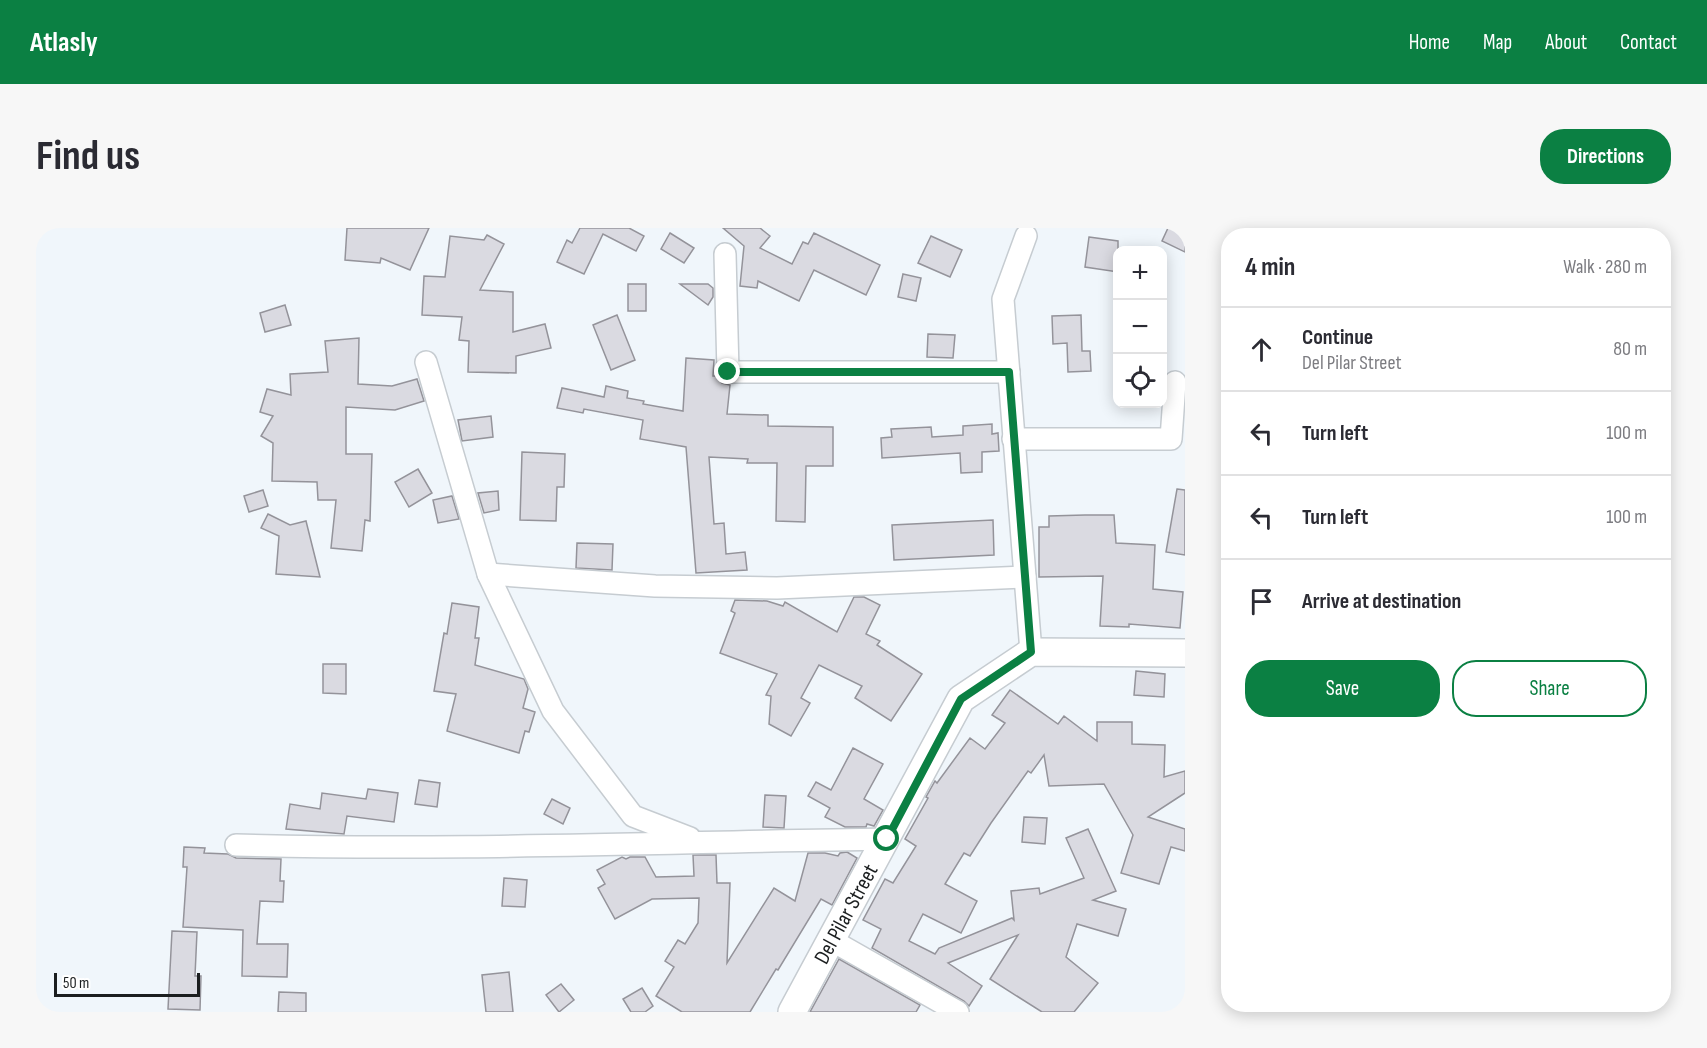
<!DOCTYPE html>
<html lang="en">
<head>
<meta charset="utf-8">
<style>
	:root { --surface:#fff; --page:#f7f7f7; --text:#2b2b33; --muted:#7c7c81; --line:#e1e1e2; --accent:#0b8043 }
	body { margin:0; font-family:"Sofia Sans Condensed",sans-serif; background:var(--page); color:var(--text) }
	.controls { position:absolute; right:18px; top:18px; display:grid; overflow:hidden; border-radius:12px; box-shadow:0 3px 15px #0003 }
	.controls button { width:54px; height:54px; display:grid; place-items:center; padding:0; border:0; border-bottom:2px solid var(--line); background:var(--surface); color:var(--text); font:30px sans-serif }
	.scale { position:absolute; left:18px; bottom:15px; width:146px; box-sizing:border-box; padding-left:6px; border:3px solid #1b1e1f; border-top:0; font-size:16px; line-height:21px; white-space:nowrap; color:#1b1e1f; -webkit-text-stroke:4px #fff; paint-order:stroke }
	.stop { position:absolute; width:18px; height:18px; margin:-14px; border:4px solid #0b8043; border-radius:50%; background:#fff }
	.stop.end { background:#0b8043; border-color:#fff; box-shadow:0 2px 6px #0008 }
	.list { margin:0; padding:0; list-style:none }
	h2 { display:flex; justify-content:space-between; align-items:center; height:78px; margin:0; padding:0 24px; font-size:26px }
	h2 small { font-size:20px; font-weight:400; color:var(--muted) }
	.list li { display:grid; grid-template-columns:39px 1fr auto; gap:18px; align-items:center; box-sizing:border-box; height:84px; padding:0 24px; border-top:2px solid var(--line) }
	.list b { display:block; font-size:22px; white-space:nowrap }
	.list p { margin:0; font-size:20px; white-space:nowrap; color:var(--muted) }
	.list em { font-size:20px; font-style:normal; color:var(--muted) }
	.actions { display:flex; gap:12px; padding:18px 24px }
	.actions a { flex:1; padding:14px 0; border:2px solid var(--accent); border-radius:24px; text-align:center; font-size:21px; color:var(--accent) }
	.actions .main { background:var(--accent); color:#fff }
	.icon { flex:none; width:33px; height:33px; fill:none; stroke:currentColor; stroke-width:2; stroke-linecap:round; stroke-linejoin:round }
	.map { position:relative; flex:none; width:1149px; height:784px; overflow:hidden; border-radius:24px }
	header { display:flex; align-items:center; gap:36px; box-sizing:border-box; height:84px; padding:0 30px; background:var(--accent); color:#fff }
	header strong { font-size:28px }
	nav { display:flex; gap:33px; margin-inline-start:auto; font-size:21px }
	.intro { display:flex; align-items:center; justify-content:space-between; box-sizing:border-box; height:144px; padding:0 36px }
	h1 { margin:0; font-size:42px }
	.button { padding:15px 27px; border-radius:24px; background:var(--accent); color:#fff; font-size:21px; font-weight:700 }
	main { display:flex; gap:36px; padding:0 36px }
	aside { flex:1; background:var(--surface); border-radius:24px; box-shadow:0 3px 15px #0003 }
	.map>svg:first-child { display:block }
	.building { fill:#dadae1; stroke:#94939a; stroke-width:1.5 }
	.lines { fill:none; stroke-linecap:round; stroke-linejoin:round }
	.minor-casing { stroke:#c6ccd1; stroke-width:24 }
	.tertiary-casing { stroke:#c6ccd1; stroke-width:30 }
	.minor { stroke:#fff; stroke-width:21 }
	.tertiary { stroke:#fff; stroke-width:27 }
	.route { stroke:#0b8043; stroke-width:8 }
	.labels { text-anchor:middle; stroke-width:6; stroke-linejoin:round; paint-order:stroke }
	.street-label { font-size:22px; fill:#1b1e1f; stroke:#fff }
</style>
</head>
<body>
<header>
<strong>Atlasly</strong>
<nav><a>Home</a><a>Map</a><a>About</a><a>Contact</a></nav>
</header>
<div class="intro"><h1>Find us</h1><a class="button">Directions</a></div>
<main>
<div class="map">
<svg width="1149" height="784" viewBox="0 0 1149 784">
	<rect width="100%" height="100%" fill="#f0f6fb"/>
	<g class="building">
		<polygon points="311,0 393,0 374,42 345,30 344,35 309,32"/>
		<polygon points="544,0 593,0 608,8 600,23 567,6 548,46 521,34 531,12 536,15"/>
		<polygon points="687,0 724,0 734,8 724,20 756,36 767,14 772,16 778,5 844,37 830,67 778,42 763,73 722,53 721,60 704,58 708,18"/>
		<polygon points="1132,0 1149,0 1149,24 1126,13"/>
		<polygon points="634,5 658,20 648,35 625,21"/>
		<polygon points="451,7 468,16 444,62 477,64 477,104 509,96 515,120 480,128 480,145 432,144 433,113 423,112 426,89 386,87 388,48 409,49 414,8 448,12"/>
		<polygon points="895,8 926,22 914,49 882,35"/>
		<polygon points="1053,9 1082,13 1082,44 1049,39"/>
		<polygon points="867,46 885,50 880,73 862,69"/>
		<rect x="592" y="56" width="18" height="27"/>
		<polygon points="644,56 672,56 677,60 677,69 672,77"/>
		<polygon points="249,77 255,97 229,104 224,85"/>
		<polygon points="581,87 599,132 575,142 557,97"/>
		<polygon points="1045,87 1046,123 1054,123 1055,143 1032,144 1031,115 1017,116 1016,88"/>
		<polygon points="892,106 919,107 917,130 891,129"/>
		<polygon points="323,110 322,156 356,158 381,151 388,173 359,182 310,179 310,226 336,226 334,293 329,292 326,323 295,320 300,272 282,272 281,254 236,253 237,215 225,208 237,188 224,184 231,161 255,167 254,146 292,144 289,113"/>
		<polygon points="650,130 678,132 677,148 680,148 686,155 694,157 691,186 732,187 732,198 797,199 797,238 770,238 769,294 740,293 741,235 711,235 712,231 673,229 678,296 688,295 690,326 709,324 711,342 660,345 650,219 604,211 607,192 548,181 547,185 521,180 526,160 568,169 570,158 592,163 591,170 608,173 607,176 647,183"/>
		<polygon points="455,188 457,209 426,213 422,192"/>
		<polygon points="956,196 956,206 962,205 963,223 946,224 946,244 925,245 924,225 846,230 845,210 856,209 855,201 895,199 896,209 927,207 927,198"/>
		<polygon points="486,224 529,226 528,259 521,259 520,293 484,292"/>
		<polygon points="382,241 396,265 373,279 359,254"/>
		<polygon points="1141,261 1149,262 1149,327 1130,324"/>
		<polygon points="227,262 232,278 213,284 208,268"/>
		<polygon points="462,263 463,282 448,285 442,265"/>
		<polygon points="416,268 423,291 402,295 397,272"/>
		<polygon points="232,286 254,297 270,293 284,349 240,346 243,308 225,300"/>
		<polygon points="1049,287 1078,287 1080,315 1119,317 1117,361 1147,364 1144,400 1093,396 1093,399 1064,398 1067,348 1003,349 1003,299 1013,299 1013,288"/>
		<polygon points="957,292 958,327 858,332 856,297"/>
		<polygon points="541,315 577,316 576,342 540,340"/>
		<polygon points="818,369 828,369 844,377 830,406 844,413 841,417 886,446 855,493 819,470 826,458 783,437 765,470 774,475 755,508 733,496 735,468 730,467 741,446 684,425 699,385 695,383 699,372 731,373 747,378 749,374 801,404"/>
		<polygon points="416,375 443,379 439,410 443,410 439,437 488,451 492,461 487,480 499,484 493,504 489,503 483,525 411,503 420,466 398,463 408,405 411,406"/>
		<polygon points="287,436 310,436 310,466 287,465"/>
		<polygon points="1100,443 1129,446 1128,469 1098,467"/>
		<polygon points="974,462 1022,496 1028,488 1061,513 1061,494 1096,494 1096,516 1129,517 1128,549 1149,543 1149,565 1112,589 1149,601 1149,623 1135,619 1123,656 1085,645 1097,607 1068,556 1013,558 1008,527 995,545 992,543 955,595 934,628 928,625 909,656 941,673 925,705 887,686 873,713 899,726 903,720 976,690 978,692 975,663 1003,660 1004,666 1048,650 1030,610 1052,601 1080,663 1057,672 1090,681 1082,708 1041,696 1030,729 1062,755 1038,784 1006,784 954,751 982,707 912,735 946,758 933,778 928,773 836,720 845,701 827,692 849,651 857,655 880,618 869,611 892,570 890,569 899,553 901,555 934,510 949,521 969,495 956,487"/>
		<polygon points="817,520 847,536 828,571 847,582 838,598 831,596 830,599 809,599 789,589 794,580 772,568 780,554 795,562"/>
		<polygon points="383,552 404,555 401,579 379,576"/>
		<polygon points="332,561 362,565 358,594 311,588 308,606 250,601 254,576 284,581 286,565 330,571"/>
		<polygon points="729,567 750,568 748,600 727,599"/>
		<polygon points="516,571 534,580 527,596 508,586"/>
		<polygon points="988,589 1011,590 1009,616 986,614"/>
		<polygon points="148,619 169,620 168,625 192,626 200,630 245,631 244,653 248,653 247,674 224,673 221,716 252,716 251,749 206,748 207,702 147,699 151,639 147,639"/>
		<polygon points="811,624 821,630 796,677 785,671 742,742 740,741 714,784 646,784 620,768 638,739 629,733 642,712 649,716 662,695 663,670 616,671 579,691 562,660 569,656 561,642 586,629 590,631 594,629 609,629 620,649 658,648 657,627 680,627 681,655 694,655 691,735 738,660 759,673 772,625 789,625 802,628 804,625"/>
		<polygon points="468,650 491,652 489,679 466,678"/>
		<polygon points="136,703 161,704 159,748 165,748 164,782 132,781"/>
		<polygon points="803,731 884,777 880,784 774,784"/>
		<polygon points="473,744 477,784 450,784 446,747"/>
		<polygon points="525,756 538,772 523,784 510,767"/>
		<polygon points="606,760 617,778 609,784 595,784 587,771"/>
		<polygon points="243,764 270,765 270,784 242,784"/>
	</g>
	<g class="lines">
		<defs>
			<g id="minor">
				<polyline points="990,8 967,71 995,424"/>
				<polyline points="689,26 692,144 973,144"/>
				<polyline points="390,134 452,346 517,483 597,588 654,610"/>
				<polyline points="977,211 1135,211 1139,154"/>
				<polyline points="452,346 619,358 741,360 989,349"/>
				<path d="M200 617C417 623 634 614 851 611"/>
				<polyline points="795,712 922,784"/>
			</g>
			<g id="tertiary">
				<path id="s1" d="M756 784 925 471 995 424 1149 425"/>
			</g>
		</defs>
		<use href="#minor" class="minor-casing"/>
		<use href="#tertiary" class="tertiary-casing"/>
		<use href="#minor" class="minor"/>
		<use href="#tertiary" class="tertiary"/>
	</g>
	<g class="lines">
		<polyline class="route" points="692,144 973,144 995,424 925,471 851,611"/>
	</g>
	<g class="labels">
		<g class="street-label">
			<text dy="8" stroke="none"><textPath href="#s1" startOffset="112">Del Pilar Street</textPath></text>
		</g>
	</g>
</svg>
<div class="controls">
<button>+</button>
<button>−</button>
<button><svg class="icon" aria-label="locate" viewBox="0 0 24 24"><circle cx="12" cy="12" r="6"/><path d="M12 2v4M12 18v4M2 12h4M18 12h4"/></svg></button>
</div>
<div class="scale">50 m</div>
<div class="stop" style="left:851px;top:611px"></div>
<div class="stop end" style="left:692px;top:144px"></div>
</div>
<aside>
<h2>4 min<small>Walk · 280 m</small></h2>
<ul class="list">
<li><svg class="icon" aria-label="ahead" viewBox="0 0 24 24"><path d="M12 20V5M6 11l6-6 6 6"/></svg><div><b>Continue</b><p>Del Pilar Street</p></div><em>80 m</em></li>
<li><svg class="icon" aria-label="left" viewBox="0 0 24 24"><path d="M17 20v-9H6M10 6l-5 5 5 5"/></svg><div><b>Turn left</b></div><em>100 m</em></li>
<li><svg class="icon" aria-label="left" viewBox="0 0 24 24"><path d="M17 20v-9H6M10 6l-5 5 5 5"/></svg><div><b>Turn left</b></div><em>100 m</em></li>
<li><svg class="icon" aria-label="arrive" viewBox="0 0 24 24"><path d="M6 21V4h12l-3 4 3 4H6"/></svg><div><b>Arrive at destination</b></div></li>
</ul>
<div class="actions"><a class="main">Save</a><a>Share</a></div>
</aside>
</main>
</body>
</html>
